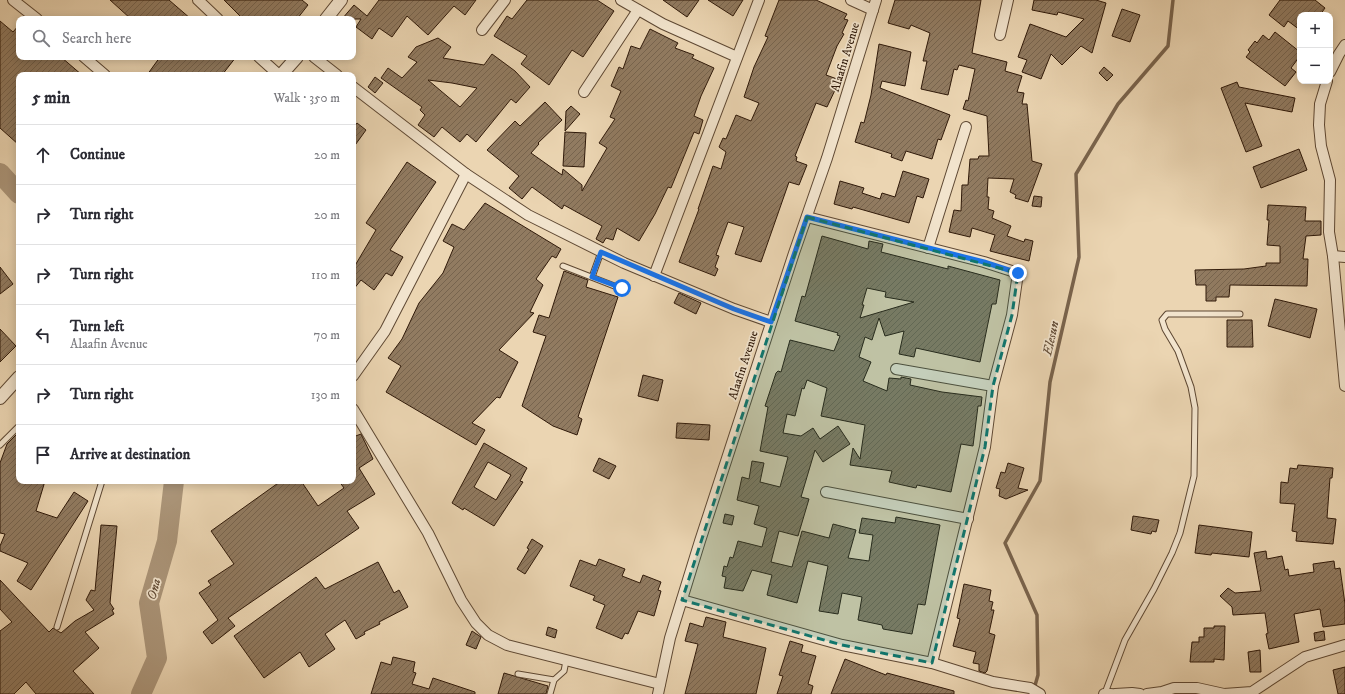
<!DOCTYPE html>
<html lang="en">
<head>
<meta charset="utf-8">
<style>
	:root { --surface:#fff; --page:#f2f2f3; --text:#2b2b33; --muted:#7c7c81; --line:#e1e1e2 }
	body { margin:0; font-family:"IM FELL DW Pica",serif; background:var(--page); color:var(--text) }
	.controls { position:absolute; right:12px; top:12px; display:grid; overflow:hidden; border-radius:8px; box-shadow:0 2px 10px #0003 }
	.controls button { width:36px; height:36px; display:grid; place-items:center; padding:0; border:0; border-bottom:1px solid var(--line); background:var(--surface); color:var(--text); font:20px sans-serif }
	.stop { position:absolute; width:12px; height:12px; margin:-9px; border:3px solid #1a73e8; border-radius:50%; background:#fff }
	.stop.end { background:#1a73e8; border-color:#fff; box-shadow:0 1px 4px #0008 }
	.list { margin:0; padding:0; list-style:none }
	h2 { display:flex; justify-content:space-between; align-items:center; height:52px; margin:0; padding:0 16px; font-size:17px }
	h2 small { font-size:13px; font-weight:400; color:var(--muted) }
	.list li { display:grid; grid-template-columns:26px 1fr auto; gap:12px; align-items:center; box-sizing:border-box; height:60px; padding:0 16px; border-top:1px solid var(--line) }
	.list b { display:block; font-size:15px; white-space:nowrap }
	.list p { margin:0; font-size:13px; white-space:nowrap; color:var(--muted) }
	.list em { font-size:13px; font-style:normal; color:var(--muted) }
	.icon { flex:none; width:22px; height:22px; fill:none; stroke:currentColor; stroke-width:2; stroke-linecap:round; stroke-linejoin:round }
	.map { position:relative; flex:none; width:1345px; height:694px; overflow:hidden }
	.search { position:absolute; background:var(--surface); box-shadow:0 2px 10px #0003; left:16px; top:16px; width:340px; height:44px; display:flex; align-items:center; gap:10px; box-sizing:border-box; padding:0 14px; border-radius:8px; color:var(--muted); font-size:15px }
	.panel { position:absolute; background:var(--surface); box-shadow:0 2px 10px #0003; left:16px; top:72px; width:340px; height:412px; border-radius:8px }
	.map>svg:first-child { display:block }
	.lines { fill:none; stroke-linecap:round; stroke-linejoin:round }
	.stream { stroke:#79634c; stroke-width:3.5 }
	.river { stroke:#ab9579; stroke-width:20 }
	.building { fill:url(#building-hatch); stroke:#2f1909; fill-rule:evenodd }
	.service-casing { stroke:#5e4833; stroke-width:7 }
	.minor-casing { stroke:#5e4833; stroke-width:12 }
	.tertiary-casing { stroke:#5e4833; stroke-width:14 }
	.service { stroke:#f2e4cd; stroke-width:5 }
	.minor { stroke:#f2e4cd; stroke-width:10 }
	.tertiary { stroke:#f2e4cd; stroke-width:12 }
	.route { stroke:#1a73e8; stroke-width:5 }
	.marked { fill:#0f766e; fill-opacity:0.2; stroke:#0f766e; stroke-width:3; stroke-dasharray:8 5; stroke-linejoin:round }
	.labels { text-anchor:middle; stroke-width:3.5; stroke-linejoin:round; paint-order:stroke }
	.street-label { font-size:12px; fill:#2f1909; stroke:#f2e4cd }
	.water-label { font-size:13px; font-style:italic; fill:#614b36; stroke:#f2e4cd }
</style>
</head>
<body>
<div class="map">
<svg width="1345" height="694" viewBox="0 0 1345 694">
	<defs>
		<pattern id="building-hatch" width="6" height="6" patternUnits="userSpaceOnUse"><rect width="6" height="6" fill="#917b61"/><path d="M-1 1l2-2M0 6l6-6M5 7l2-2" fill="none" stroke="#77644e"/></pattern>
	</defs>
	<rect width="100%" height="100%" fill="#ebd5b2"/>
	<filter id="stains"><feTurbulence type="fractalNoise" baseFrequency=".005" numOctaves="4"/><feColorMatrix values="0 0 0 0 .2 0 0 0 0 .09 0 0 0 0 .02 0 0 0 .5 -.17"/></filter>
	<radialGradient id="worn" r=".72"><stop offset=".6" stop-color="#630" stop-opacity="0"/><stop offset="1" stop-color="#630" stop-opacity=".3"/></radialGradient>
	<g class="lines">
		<polyline class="stream" points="1034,689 1038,675 1037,615 1005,543 1040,481 1050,382 1079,257 1076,174 1118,104 1168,46 1173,0"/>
		<g class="river">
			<polyline points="0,173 19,194"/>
			<polyline points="141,694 157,658 149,603 167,541 174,481"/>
		</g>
	</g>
	<g class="building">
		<polygon points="110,0 169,0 191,19 131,19"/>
		<polygon points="224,0 302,0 308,5 297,19 243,19"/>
		<polygon points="379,0 476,0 465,15 454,6 428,35 407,16 392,37 379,28 372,39 356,27 361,19 342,19 354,5 367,16"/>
		<polygon points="527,0 597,0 614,11 583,57 572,50 549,85 521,64 527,56 494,36 507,16 512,19"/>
		<polygon points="663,0 699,0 687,17"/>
		<polygon points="708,0 743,0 733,16"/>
		<polygon points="779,0 816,0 847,14 844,19 848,20 842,33 844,34 837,46 826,75 837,79 834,88 836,88 827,107 816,103 795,156 797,157 796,161 807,165 799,185 789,182 761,262 735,254 744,227 728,222 716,255 719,256 715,267 718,269 715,276 679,262 699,209 698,209 713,166 721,169 726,152 719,147 723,138 726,139 736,115 751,121 759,103 744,97 754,67 768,37 765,36"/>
		<polygon points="895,0 981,0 972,53 1007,62 1005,71 1022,76 1017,92 1024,93 1022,104 1027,104 1032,161 1042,164 1028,202 1015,198 1016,195 1010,192 1014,179 988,178 987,197 989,197 988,209 994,211 992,218 1011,226 1007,236 1024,242 1025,239 1033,241 1029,261 990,251 995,235 972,228 970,237 949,232 954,210 961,211 962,185 968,185 970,159 978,159 979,156 989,156 987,116 963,109 966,100 968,101 975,69 959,65 957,70 954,69 948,95 921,89 927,61 923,61 930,33 911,25 909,29 888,23"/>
		<polygon points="1034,0 1096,0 1106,3 1092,53 1081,46 1062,65 1051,54 1041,79 1022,72 1027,60 1018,57 1030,24 1066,37 1084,19 1058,12 1057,15 1032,10"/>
		<polygon points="1280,0 1315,0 1325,8 1320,15 1300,15 1300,30 1288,21 1284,27 1269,15"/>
		<polygon points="1122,9 1140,15 1130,42 1112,36"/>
		<polygon points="0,21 13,32 19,25 19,57 61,57 82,75 19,75 19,145 0,128"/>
		<polygon points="650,29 678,43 675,48 694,55 692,58 714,68 701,96 694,116 703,120 699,134 694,132 671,188 668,187 655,214 639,241 617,228 613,240 606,238 603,243 596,239 602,226 564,205 562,209 532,187 522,199 509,188 519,176 487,150 515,121 520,126 545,102 562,120 538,143 539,144 531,153 562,175 563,169 582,185 582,191 607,148 599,143 615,119 610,117 621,91 611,86 619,67 623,69 631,46 640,49"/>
		<polygon points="1275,32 1300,52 1300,56 1291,68 1296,72 1285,86 1246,57 1250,52 1248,50 1255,41 1257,43 1263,35 1269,40"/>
		<path d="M438 38 451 47 443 58 484 65 492 54 515 71 530 87 516 103 511 99 476 142 467 134 460 142 442 127 434 137 418 125 425 115 420 110 422 107 381 78 388 68 402 78 417 62 408 57 416 47ZM428 80 452 83 477 88 460 107Z"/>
		<polygon points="879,44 911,52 905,86 882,81 880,88 950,115 941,140 938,139 932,159 906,151 902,161 891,157 892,154 855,142 861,122 864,123 871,95"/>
		<polygon points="160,57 236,57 222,75 147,75"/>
		<polygon points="1104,67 1113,75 1107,81 1099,73"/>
		<polygon points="375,77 383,83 375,93 368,87"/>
		<polygon points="1237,82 1239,87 1295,98 1292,112 1245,103 1262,146 1246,152 1221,88"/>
		<polygon points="571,106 580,114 565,131 566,111"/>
		<polygon points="357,123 366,130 353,148 353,128"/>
		<polygon points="565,132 586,133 584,167 563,166"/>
		<polygon points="1299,149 1307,170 1261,188 1253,167"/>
		<polygon points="407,162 436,182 390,250 403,257 392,276 386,273 374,290 361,280 353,290 353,269 376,230 366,223"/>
		<polygon points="903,171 929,179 923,198 917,196 909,223 853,207 852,209 834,204 840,181 864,188 862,193 880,199 882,193 895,197"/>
		<polygon points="1034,196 1042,197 1041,207 1032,206"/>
		<polygon points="485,203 561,249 556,258 552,256 536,279 543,285 530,312 534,313 499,350 518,362 500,398 497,397 472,423 485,430 476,445 386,392 401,366 388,358 402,339 419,303 443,273 454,247 443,241 452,224 464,230"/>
		<polygon points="1268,205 1306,207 1305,221 1321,221 1321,235 1306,236 1303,259 1308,259 1307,286 1230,285 1229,297 1216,297 1216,301 1206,301 1206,285 1196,285 1195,270 1244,269 1266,266 1266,263 1280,263 1280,246 1267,245 1269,220 1267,220"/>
		<path d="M822 236 868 249 869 241 883 244 881 252 948 269V266L1000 280 996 304H992L980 362 916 348 914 357 899 354 904 331 885 336 879 318 872 340 865 337 859 357 871 362 863 381 887 391 889 378 901 379V377L911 379 910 385 942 392 982 397 981 406H978L973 446 961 444 951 492 917 485 916 488 889 482 892 471 850 465 853 448 860 459 865 425 821 416 827 388 807 380 804 389 802 388 795 416 787 414 783 433 801 436 813 428 820 439 838 426 850 444 823 462 815 450 801 497 809 499 798 536 779 531 771 562 792 567 802 531 829 538 833 524 856 530 848 558 869 561 873 535 859 533 862 518 895 523 896 517 940 525 925 605 918 604 912 634 883 629 882 625 858 620 862 597 842 593 838 614 819 611 828 566 808 561 797 603 767 595 772 575 752 570 743 591 724 588 726 577 722 576 724 566 727 567 730 557 733 558 738 541 762 547 767 528 754 524 759 506 737 500 742 477 749 479 752 461 764 463 760 482 780 487 788 457 760 451 768 407 765 406 776 373 778 371 781 372 790 340 834 351 840 336 837 335 838 333 795 321 802 296 805 297ZM867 288 886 292 885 297 914 302 860 318 864 305H862Z"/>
		<polygon points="0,267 13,284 0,294"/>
		<polygon points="564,271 588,280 586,287 618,297 578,417 582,419 577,435 553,426 522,406 546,336 533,332 539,315 549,318"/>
		<polygon points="679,293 701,303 696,314 674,303"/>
		<polygon points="1275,299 1317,309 1310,338 1268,326"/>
		<polygon points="1227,320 1252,320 1253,347 1227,347"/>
		<polygon points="0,329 16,346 0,362"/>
		<polygon points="643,375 663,380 658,401 638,396"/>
		<polygon points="677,423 710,425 709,440 676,438"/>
		<polygon points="19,432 19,481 45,481 36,511 57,518 74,492 88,501 31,590 17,581 28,563 0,551 0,546 5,534 0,533 0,463 7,444"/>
		<polygon points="361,434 373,459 359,468 375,494 347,511 359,528 228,618 235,626 212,644 203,632 218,620 199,593 211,585 208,581 234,564 211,531 281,481 301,481 318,506 344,488 339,481 353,481 353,437"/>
		<path d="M484 443 527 468 520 481 523 482 494 526 464 508 463 510 452 503ZM488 462 511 475 496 500 474 487Z"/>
		<polygon points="599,458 616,466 609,479 593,471"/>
		<polygon points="1008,463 1024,468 1018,488 1028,490 1006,499 999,496 1000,489 996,488 1001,472 1005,473"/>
		<polygon points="1298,465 1333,468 1332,478 1330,478 1327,518 1336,519 1333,544 1296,541 1297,532 1292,531 1295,504 1280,503 1281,482 1288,483 1290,468 1297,469"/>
		<polygon points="725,514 734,516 732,525 723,523"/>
		<polygon points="1133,516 1159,520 1156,532 1152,531 1151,534 1131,530"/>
		<polygon points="101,525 117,526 110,603 114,609 112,610 114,614 85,632 99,648 73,671 94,694 36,694 26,682 14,694 0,694 0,631 12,622 0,609 0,580 49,632 53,628 61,633 75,621 94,610 86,600 91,590 95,591"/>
		<polygon points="1199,525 1252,532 1249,557 1212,553 1211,555 1195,553"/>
		<polygon points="532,539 543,546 525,574 517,569 529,549 527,548"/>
		<polygon points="1266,551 1267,559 1282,556 1285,570 1288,569 1289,576 1314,572 1313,564 1334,561 1335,569 1340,568 1345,604 1345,624 1323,627 1320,609 1294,614 1299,642 1269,649 1266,634 1268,633 1265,613 1233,615 1232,607 1220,596 1228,588 1235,593 1261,591 1254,553"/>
		<polygon points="599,559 625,569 622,576 640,583 643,575 661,582 658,590 661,591 654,616 638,611 628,634 625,633 622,639 596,628 605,605 593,600 595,596 570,586 580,560 596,566"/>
		<polygon points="378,562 394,593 399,590 408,607 379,622 380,624 364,632 365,634 356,639 345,620 325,634 335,649 309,667 300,652 264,678 234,636 316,577 325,589"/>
		<polygon points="964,584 991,590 989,601 993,602 991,610 994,610 989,633 995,635 987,671 985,673 979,671 979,664 973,663 976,652 953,646 960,619 957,618"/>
		<polygon points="706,617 726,622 723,637 766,648 756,694 685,694 698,644 685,641 690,623 703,627"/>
		<polygon points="1214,626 1225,626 1224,660 1214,659 1214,662 1190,662 1192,642 1199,642 1199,637 1204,637 1204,628 1214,628"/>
		<polygon points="548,627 557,630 555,638 546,635"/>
		<polygon points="472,631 481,637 476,649 466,645"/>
		<polygon points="1324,631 1325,640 1315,641 1314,633"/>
		<polygon points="790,641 803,645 801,652 816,656 808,684 813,686 811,694 777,694 783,676 779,675"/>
		<polygon points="1260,650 1261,672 1250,672 1248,652"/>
		<polygon points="393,657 415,662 413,672 416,673 412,684 429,689 433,678 475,692 475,694 371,694 381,662 391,665"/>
		<polygon points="845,659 886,675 887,673 954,691 954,694 831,694"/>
		<polygon points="1345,667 1345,694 1338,694 1333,670"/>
		<polygon points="504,673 548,686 546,694 498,694"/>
	</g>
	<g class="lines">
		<defs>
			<g id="service">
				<polyline points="563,266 622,289"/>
				<polyline points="592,277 601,252"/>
				<polyline points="0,445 19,426"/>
				<polyline points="57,627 102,481"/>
				<polyline points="518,674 554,680"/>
				<polyline points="1105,693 1125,640 1154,589 1172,553 1180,533 1194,476 1195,408 1191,387 1178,351 1165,329 1162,320 1167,314 1240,314"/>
				<polyline points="550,694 554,680 564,671 566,661"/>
			</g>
			<g id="minor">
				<polyline points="13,0 37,19"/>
				<polyline points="198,0 218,19"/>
				<polyline points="621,0 663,24 737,57"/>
				<polyline points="851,0 873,10"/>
				<polyline points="482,30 505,0"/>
				<polyline points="1000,35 1008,0"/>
				<polyline points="84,57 105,75"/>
				<polyline points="259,57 279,75"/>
				<polyline points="314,57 337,75"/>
				<polyline points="1330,72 1339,54 1345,45"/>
				<polyline points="1327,81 1320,104 1319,125 1321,146 1330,180 1329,232 1333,256 1345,386"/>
				<polyline points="353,87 466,174 528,215 624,263 734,309 771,322"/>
				<polyline points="584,92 638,10"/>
				<polyline points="807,217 984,262 1018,273 1012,315 993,386 985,447 932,663"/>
				<polyline points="928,248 966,127"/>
				<polyline points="1333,256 1345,257"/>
				<polyline points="654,276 759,0"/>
				<polyline points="896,369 993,386"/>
				<polyline points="353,376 385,331 466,174"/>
				<polyline points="353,409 428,533 461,600 476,623 488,635 507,645 660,684"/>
				<polyline points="826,492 968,519"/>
				<polyline points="682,600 842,645 932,663 993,682 1030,688 1040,694"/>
				<polyline points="658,694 670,638 700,541 794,253 827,158 876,0"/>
				<polyline points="1104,694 1111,694"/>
				<polyline points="1115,694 1132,693 1140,694"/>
				<polyline points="1147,694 1162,692 1174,688 1197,688 1224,694 1252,692 1305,657 1345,645"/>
			</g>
			<g id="tertiary">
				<polyline points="326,19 341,0"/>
				<polyline points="281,75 297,57"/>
				<polyline points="0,398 19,377"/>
			</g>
		</defs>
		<use href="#service" class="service-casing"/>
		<use href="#minor" class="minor-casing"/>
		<use href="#tertiary" class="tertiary-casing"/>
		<use href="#service" class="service"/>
		<use href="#minor" class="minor"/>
		<use href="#tertiary" class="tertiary"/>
	</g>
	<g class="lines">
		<polyline class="route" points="622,288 592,277 601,252 734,309 771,322 807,217 984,262 1018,273"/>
	</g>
	<path class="marked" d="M807 217 1018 273 1012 315 993 386 985 447 932 663 842 645 682 600Z"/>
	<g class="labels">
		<g class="street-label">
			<text transform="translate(845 57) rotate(-73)" y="4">Alaafin Avenue</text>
			<text transform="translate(743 365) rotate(-72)" y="4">Alaafin Avenue</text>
		</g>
		<g class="water-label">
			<text transform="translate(1050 338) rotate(-77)" y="5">Elesun</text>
			<text transform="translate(153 589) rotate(-75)" y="5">Ona</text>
		</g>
	</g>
	<rect width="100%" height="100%" filter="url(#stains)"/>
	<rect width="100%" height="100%" fill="url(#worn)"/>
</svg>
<div class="controls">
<button>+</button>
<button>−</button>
</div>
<div class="stop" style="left:622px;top:288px"></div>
<div class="stop end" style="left:1018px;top:273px"></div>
<div class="search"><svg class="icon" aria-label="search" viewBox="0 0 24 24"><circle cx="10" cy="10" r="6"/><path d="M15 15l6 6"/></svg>Search here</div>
<section class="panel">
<h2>5 min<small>Walk · 350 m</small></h2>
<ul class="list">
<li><svg class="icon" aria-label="ahead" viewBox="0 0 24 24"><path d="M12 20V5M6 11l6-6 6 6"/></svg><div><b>Continue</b></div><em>20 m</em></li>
<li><svg class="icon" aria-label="right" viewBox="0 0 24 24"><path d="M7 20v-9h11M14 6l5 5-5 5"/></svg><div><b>Turn right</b></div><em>20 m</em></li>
<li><svg class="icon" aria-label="right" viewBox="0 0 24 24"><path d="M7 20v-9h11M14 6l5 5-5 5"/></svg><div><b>Turn right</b></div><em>110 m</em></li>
<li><svg class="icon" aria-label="left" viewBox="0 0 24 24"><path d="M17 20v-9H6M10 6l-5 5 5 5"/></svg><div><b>Turn left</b><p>Alaafin Avenue</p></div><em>70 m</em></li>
<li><svg class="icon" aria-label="right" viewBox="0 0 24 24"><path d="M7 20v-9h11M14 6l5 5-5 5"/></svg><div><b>Turn right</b></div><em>130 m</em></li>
<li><svg class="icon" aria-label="arrive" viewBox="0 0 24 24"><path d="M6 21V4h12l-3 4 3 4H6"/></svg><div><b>Arrive at destination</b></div></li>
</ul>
</section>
</div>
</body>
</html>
